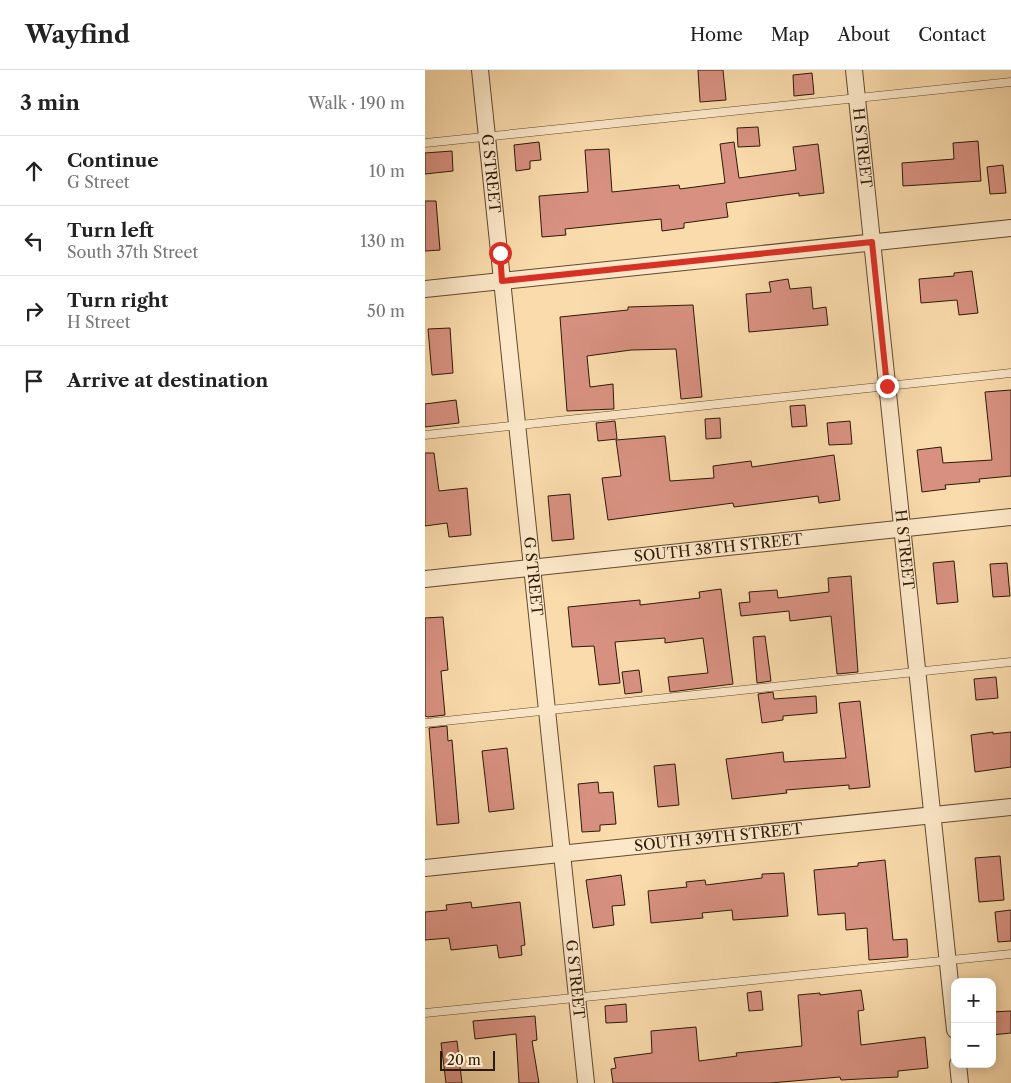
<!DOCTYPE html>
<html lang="en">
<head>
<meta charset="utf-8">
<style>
	:root { --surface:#fff; --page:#f2f2f2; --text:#222; --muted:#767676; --line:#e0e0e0 }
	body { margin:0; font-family:"Libre Caslon Text",serif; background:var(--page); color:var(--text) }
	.controls { position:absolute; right:15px; bottom:15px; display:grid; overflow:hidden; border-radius:10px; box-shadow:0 2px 12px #0003 }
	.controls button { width:45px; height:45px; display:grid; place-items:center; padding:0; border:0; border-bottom:1px solid var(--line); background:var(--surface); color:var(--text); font:25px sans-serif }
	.scale { position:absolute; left:15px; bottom:12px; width:55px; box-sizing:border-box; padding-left:5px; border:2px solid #2d1907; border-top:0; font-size:14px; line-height:18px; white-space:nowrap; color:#2d1907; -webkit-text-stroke:4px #fce8c9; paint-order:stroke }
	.stop { position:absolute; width:15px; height:15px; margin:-11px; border:4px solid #d93025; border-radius:50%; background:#fff }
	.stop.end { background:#d93025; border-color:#fff; box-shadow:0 1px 5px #0008 }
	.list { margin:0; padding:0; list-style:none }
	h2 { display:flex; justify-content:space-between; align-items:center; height:65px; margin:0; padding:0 20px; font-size:21px }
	h2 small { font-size:16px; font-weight:400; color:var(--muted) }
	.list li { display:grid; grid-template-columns:32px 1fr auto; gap:15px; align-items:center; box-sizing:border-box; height:70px; padding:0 20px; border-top:1px solid var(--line) }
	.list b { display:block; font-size:19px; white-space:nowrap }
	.list p { margin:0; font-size:16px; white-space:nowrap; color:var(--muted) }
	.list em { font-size:16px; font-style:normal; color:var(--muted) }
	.icon { flex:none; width:28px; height:28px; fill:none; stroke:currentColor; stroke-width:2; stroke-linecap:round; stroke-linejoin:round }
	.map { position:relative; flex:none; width:586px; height:1013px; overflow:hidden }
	header { display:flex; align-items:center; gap:30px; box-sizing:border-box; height:70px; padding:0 25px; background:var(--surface); border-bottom:1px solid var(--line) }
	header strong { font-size:24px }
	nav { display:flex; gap:28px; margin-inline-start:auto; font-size:18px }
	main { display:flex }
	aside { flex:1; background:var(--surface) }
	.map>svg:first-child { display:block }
	.building { fill:#d89181; stroke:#2d1907 }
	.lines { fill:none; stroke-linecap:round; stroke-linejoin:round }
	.lane-casing { stroke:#604a30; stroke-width:9 }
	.street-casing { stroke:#604a30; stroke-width:18 }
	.lane { stroke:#fce8c9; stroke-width:8 }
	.street { stroke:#fce8c9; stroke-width:16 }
	.route { stroke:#d93025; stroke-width:6 }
	.labels { text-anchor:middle; stroke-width:4.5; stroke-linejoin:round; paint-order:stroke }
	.street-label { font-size:15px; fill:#2d1907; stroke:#fce8c9 }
</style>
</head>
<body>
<header>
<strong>Wayfind</strong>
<nav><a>Home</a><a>Map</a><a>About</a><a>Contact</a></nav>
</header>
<main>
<aside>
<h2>3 min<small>Walk · 190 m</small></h2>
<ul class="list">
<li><svg class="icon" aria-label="ahead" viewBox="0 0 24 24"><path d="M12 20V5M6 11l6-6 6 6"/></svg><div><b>Continue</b><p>G Street</p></div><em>10 m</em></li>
<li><svg class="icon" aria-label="left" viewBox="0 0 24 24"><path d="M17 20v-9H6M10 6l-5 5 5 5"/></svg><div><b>Turn left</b><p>South 37th Street</p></div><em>130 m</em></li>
<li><svg class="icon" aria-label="right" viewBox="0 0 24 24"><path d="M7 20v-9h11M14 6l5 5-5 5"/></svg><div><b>Turn right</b><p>H Street</p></div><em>50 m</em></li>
<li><svg class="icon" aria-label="arrive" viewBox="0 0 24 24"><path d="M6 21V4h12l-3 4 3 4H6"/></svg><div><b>Arrive at destination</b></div></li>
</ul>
</aside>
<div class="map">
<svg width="586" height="1013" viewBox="0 0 586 1013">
	<rect width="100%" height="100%" fill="#fadbac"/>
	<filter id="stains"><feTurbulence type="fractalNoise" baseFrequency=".004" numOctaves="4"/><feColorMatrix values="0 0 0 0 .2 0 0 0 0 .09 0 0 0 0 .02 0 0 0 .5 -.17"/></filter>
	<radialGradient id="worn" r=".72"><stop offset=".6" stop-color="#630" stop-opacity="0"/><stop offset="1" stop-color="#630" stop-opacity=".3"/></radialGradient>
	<g class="building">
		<polygon points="273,0 298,0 301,30 275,32"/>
		<polygon points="387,3 389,24 369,26 368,5"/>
		<polygon points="333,57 335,76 313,77 312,58"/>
		<polygon points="553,71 556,111 478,116 477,93 529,89 528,73"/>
		<polygon points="114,72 116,90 105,91 105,99 91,101 89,75"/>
		<polygon points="309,72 314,108 371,100 368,77 393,74 399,123 374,126 374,123 301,133 303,147 259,153 259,158 237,161 236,149 140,159 141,165 117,167 114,126 163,122 160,80 184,79 187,122 254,115 255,119 300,113 295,74"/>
		<polygon points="27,81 28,101 0,104 0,83"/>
		<polygon points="578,95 581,123 565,124 562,97"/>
		<polygon points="0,131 11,131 15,180 0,181"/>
		<polygon points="547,201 553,243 534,245 532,230 496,233 494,209 529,206 529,203"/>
		<polygon points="363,209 365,219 386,217 388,239 401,237 403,255 324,262 321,224 346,222 344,212"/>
		<polygon points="268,235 277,327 256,329 251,279 206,280 162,286 165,317 188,314 189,339 142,341 135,247 203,240 203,237"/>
		<polygon points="25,258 28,303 7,305 3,259"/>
		<polygon points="586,320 586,406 554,409 555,412 520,415 521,419 497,422 492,380 516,377 518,393 567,390 560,322"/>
		<polygon points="31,330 34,353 0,357 0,334"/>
		<polygon points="380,335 382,356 367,357 365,336"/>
		<polygon points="295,348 296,368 281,369 280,349"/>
		<polygon points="190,351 192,369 173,371 171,353"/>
		<polygon points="425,351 427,374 404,375 402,353"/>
		<polygon points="240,366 245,411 289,408 288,396 326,391 327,397 409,385 415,430 394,433 393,426 309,437 308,433 183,450 177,408 196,406 191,370"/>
		<polygon points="0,383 9,383 14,421 42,418 46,465 24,467 22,453 0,456"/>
		<polygon points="145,424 149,469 127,471 123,426"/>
		<polygon points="529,491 533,532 512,534 508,493"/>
		<polygon points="582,493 585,526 568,527 565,494"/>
		<polygon points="426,506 433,602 412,604 406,546 365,551 364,541 316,546 314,533 325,532 324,522 352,520 353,528 404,522 403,508"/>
		<polygon points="296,519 308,614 245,622 243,607 283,603 278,568 240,573 240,568 190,572 195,613 174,615 169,576 147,577 143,537 215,530 215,535 275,528 274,522"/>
		<polygon points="18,547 23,600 16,601 20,645 3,647 0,646 0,548"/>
		<polygon points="340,566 346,611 332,613 328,567"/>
		<polygon points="214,600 217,622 200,624 197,602"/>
		<polygon points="571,607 573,628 551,630 549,609"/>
		<polygon points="348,622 349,629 391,626 392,643 358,646 358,650 337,653 333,624"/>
		<polygon points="435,631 445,717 424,719 424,715 361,720 362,723 307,729 301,689 358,682 359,692 421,688 414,633"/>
		<polygon points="22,656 23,671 27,670 34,753 12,755 4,658"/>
		<polygon points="568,662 568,664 586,662 586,697 550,702 546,665"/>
		<polygon points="82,678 89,739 64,742 57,681"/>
		<polygon points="250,694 254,735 233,737 229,696"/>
		<polygon points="173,712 174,723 188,722 191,754 175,755 175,761 157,762 153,714"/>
		<polygon points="575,786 579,830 554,832 550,788"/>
		<polygon points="460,790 468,870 482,869 483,887 444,890 442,858 421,860 420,843 393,845 389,800 433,796 433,793"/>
		<polygon points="359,803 363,846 308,850 307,840 277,843 278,848 226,853 223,821 262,817 261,812 280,810 281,815 337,808 337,804"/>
		<polygon points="196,805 200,835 187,836 189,855 168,858 161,810"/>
		<polygon points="46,832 47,838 95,832 100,875 96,876 97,885 74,888 72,875 26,880 24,868 0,870 0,842 22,840 21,835"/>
		<polygon points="586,840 586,871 573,872 570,842"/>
		<polygon points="436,920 439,940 433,941 436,975 500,967 503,998 473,1001 473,1007 416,1010 415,1007 345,1013 188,1013 186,999 191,998 189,988 227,983 226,961 271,957 274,991 312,986 311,983 377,976 373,925 395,923 395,925"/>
		<polygon points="336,921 338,940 324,941 322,923"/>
		<polygon points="201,934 202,952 181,953 180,936"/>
		<polygon points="586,941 586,963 567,965 567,942"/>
		<polygon points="110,946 112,970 107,971 114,1013 94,1013 91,964 50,969 48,951"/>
		<polygon points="32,971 37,1013 21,1013 16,973"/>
	</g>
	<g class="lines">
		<defs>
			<g id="lane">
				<polyline points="0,73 586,12"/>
				<polyline points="0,365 586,303"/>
				<polyline points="0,653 586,592"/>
				<polyline points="0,943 586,884"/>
			</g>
			<g id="street">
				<path id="s1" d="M55 0 161 1013"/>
				<path id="s2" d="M429 0 530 960"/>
				<polyline points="0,219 586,158"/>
				<path id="s3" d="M0 509 586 447"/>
				<path id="s4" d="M0 798 586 737"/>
				<polyline points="533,994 535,1013"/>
			</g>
		</defs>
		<use href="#lane" class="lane-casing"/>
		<use href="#street" class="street-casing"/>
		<use href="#lane" class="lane"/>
		<use href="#street" class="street"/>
	</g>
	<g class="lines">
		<polyline class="route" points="75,183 77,211 447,172 462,316"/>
	</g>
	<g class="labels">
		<g class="street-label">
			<text dy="5" stroke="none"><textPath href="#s2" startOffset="78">H STREET</textPath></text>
			<text dy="5" stroke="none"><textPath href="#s1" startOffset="104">G STREET</textPath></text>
			<text dy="5" stroke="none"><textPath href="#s3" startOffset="295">SOUTH 38TH STREET</textPath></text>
			<text dy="5" stroke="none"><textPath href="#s2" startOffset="482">H STREET</textPath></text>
			<text dy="5" stroke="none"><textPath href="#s1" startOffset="509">G STREET</textPath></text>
			<text dy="5" stroke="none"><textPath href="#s4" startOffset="295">SOUTH 39TH STREET</textPath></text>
			<text dy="5" stroke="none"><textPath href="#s1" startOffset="914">G STREET</textPath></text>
		</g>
	</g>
	<rect width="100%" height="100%" filter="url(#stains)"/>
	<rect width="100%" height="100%" fill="url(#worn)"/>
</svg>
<div class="controls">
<button>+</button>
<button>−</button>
</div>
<div class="scale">20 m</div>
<div class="stop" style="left:75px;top:183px"></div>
<div class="stop end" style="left:462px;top:316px"></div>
</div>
</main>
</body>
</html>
